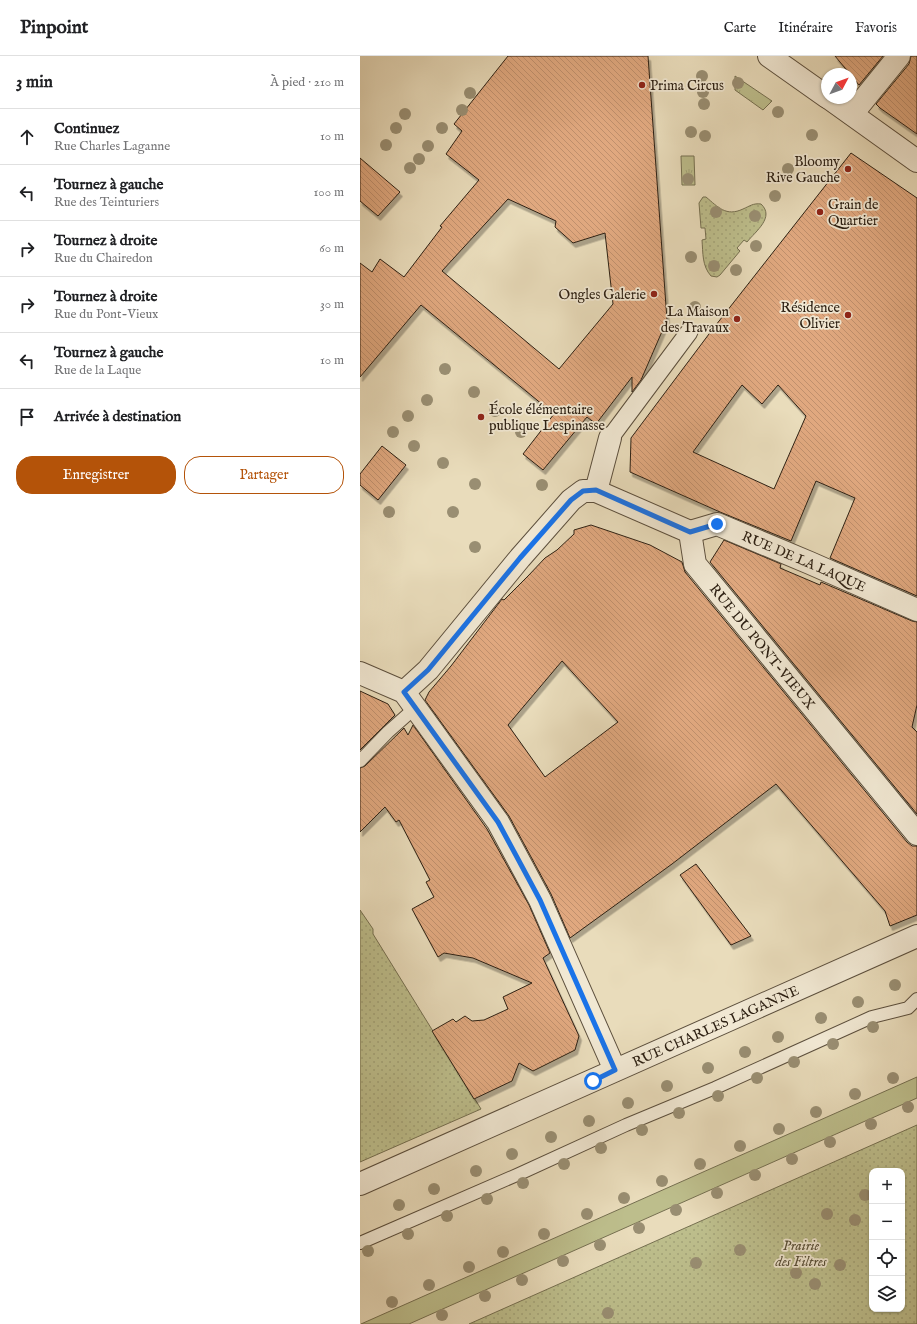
<!DOCTYPE html>
<html lang="fr">
<head>
<meta charset="utf-8">
<style>
	:root { --surface:#fff; --page:#f2f2f2; --text:#202124; --muted:#757577; --line:#e0e0e0; --accent:#b45309 }
	body { margin:0; font-family:"IM FELL English",serif; background:var(--page); color:var(--text) }
	.controls { position:absolute; right:12px; bottom:12px; display:grid; overflow:hidden; border-radius:8px; box-shadow:0 1px 3px #0004 }
	.controls button { width:36px; height:36px; display:grid; place-items:center; padding:0; border:0; border-bottom:1px solid var(--line); background:var(--surface); color:var(--text); font:20px sans-serif }
	.compass { position:absolute; left:461px; top:12px; width:36px; height:36px; border-radius:50%; background:var(--surface); box-shadow:0 1px 3px #0004; rotate:49deg }
	.stop { position:absolute; width:12px; height:12px; margin:-9px; border:3px solid #1a73e8; border-radius:50%; background:#fff }
	.stop.end { background:#1a73e8; border-color:#fff; box-shadow:0 1px 4px #0008 }
	.list { margin:0; padding:0; list-style:none }
	h2 { display:flex; justify-content:space-between; align-items:center; height:52px; margin:0; padding:0 16px; font-size:17px }
	h2 small { font-size:13px; font-weight:400; color:var(--muted) }
	.list li { display:grid; grid-template-columns:26px 1fr auto; gap:12px; align-items:center; box-sizing:border-box; height:56px; padding:0 16px; border-top:1px solid var(--line) }
	.list b { display:block; font-size:15px; white-space:nowrap }
	.list p { margin:0; font-size:13px; white-space:nowrap; color:var(--muted) }
	.list em { font-size:13px; font-style:normal; color:var(--muted) }
	.actions { display:flex; gap:8px; padding:12px 16px }
	.actions a { flex:1; padding:9px 0; border:1px solid var(--accent); border-radius:16px; text-align:center; font-size:14px; color:var(--accent) }
	.actions .main { background:var(--accent); color:#fff }
	.icon { flex:none; width:22px; height:22px; fill:none; stroke:currentColor; stroke-width:2; stroke-linecap:round; stroke-linejoin:round }
	.map { position:relative; flex:none; width:557px; height:1268px; overflow:hidden }
	header { display:flex; align-items:center; gap:24px; box-sizing:border-box; height:56px; padding:0 20px; background:var(--surface); border-bottom:1px solid var(--line) }
	header strong { font-size:19px }
	nav { display:flex; gap:22px; margin-inline-start:auto; font-size:14px }
	main { display:flex }
	aside { flex:1; background:var(--surface) }
	.map>svg:first-child { display:block }
	.grass { fill:url(#grass-tufts); stroke:#756f50 }
	.park { fill:url(#park-dots); stroke:#756f50; fill-rule:evenodd }
	.pitch { fill:#bdbe8c; stroke:#756f50 }
	.building { fill:url(#building-back-hatch); stroke:#2d2013; fill-rule:evenodd; filter:url(#shadow) }
	.lines { fill:none; stroke-linecap:round; stroke-linejoin:round }
	.service-casing { stroke:#5c4f3d; stroke-width:14 }
	.pedestrian-casing { stroke:#5c4f3d; stroke-width:19 }
	.minor-casing { stroke:#5c4f3d; stroke-width:24 }
	.tertiary-casing { stroke:#5c4f3d; stroke-width:24 }
	.service { stroke:#f1e8d3; stroke-width:12 }
	.pedestrian { stroke:#f1e8d3; stroke-width:17 }
	.minor { stroke:#f1e8d3; stroke-width:22 }
	.tertiary { stroke:#f1e8d3; stroke-width:22 }
	.tree { fill:#998e72 }
	.route { stroke:#1a73e8; stroke-width:5 }
	.poi-dot { fill:#8f2418; stroke:#f1e8d3; stroke-width:1.5 }
	.labels { text-anchor:middle; stroke-width:3.5; stroke-linejoin:round; paint-order:stroke }
	.poi-label { font-size:14px; fill:#2d2013; stroke:#f1e8d3; text-anchor:end }
	.street-label { font-size:14px; fill:#2d2013; stroke:#f1e8d3 }
	.park-label { font-size:14px; font-style:italic; fill:#584f37; stroke:#f1e8d3 }
</style>
</head>
<body>
<header>
<strong>Pinpoint</strong>
<nav><a>Carte</a><a>Itinéraire</a><a>Favoris</a></nav>
</header>
<main>
<aside>
<h2>3 min<small>À pied · 210 m</small></h2>
<ul class="list">
<li><svg class="icon" aria-label="ahead" viewBox="0 0 24 24"><path d="M12 20V5M6 11l6-6 6 6"/></svg><div><b>Continuez</b><p>Rue Charles Laganne</p></div><em>10 m</em></li>
<li><svg class="icon" aria-label="left" viewBox="0 0 24 24"><path d="M17 20v-9H6M10 6l-5 5 5 5"/></svg><div><b>Tournez à gauche</b><p>Rue des Teinturiers</p></div><em>100 m</em></li>
<li><svg class="icon" aria-label="right" viewBox="0 0 24 24"><path d="M7 20v-9h11M14 6l5 5-5 5"/></svg><div><b>Tournez à droite</b><p>Rue du Chairedon</p></div><em>60 m</em></li>
<li><svg class="icon" aria-label="right" viewBox="0 0 24 24"><path d="M7 20v-9h11M14 6l5 5-5 5"/></svg><div><b>Tournez à droite</b><p>Rue du Pont-Vieux</p></div><em>30 m</em></li>
<li><svg class="icon" aria-label="left" viewBox="0 0 24 24"><path d="M17 20v-9H6M10 6l-5 5 5 5"/></svg><div><b>Tournez à gauche</b><p>Rue de la Laque</p></div><em>10 m</em></li>
<li><svg class="icon" aria-label="arrive" viewBox="0 0 24 24"><path d="M6 21V4h12l-3 4 3 4H6"/></svg><div><b>Arrivée à destination</b></div></li>
</ul>
<div class="actions"><a class="main">Enregistrer</a><a>Partager</a></div>
</aside>
<div class="map">
<svg width="557" height="1268" viewBox="0 0 557 1268">
	<defs>
		<pattern id="grass-tufts" width="24" height="20" patternUnits="userSpaceOnUse"><rect width="24" height="20" fill="#bdbe8c"/><path d="M3 7l-1-3M5 7V3M7 7l1-3M15 17l-1-3M17 17v-4M19 17l1-3" fill="none" stroke="#a3a378"/></pattern>
		<pattern id="park-dots" width="8" height="8" patternUnits="userSpaceOnUse"><rect width="8" height="8" fill="#bdbe8c"/><path d="M2 2h.1M6 6h.1" fill="none" stroke="#a3a378" stroke-width="1.8" stroke-linecap="round"/></pattern>
		<pattern id="building-back-hatch" width="6" height="6" patternUnits="userSpaceOnUse"><rect width="6" height="6" fill="#e0a87f"/><path d="M-1 5l2 2M0 0l6 6M5-1l2 2" fill="none" stroke="#c0906d"/></pattern>
		<filter id="shadow"><feDropShadow dx="2.5" dy="4.5" stdDeviation="0" flood-color="#0004"/></filter>
	</defs>
	<rect width="100%" height="100%" fill="#e9dcbb"/>
	<filter id="stains"><feTurbulence type="fractalNoise" baseFrequency=".005" numOctaves="4"/><feColorMatrix values="0 0 0 0 .2 0 0 0 0 .09 0 0 0 0 .02 0 0 0 .5 -.17"/></filter>
	<radialGradient id="worn" r=".72"><stop offset=".6" stop-color="#630" stop-opacity="0"/><stop offset="1" stop-color="#630" stop-opacity=".3"/></radialGradient>
	<g class="grass">
		<polygon points="375,20 412,45 403,54 375,34"/>
		<polygon points="321,100 334,100 335,129 322,129"/>
	</g>
	<g class="park">
		<path d="M343 141H346C358 151 366 161 383 153 390 150 393 147 401 148 415 161 396 175 387 186L384 184 377 192 380 195 360 219 357 221 351 220C342 210 343 197 342 184L346 183 345 172H341L339 147Z"/>
		<polygon points="0,854 13,873 13,878 121,1053 0,1106"/>
		<path d="M557 1069V1268H109ZM512 1115H542V1253H512Z"/>
	</g>
	<polygon class="pitch" points="557,1021 557,1042 49,1268 1,1268"/>
	<g class="building">
		<path d="M148 0H288L307 264 281 324 272 336V321L236 368 227 361 183 414 163 398 194 358 61 249 0 321V207L12 216 20 203 44 221 82 171 80 170 119 124 86 98 102 75 94 68ZM148 143 196 165 195 171 213 187 245 177 253 248 199 313 82 215Z"/>
		<polygon points="475,0 523,0 499,29"/>
		<polygon points="551,0 557,0 557,78 520,52 516,48 549,8"/>
		<path d="M491 97 557 142V540L470 502 495 442 456 425 431 485 360 456 270 416 271 382 352 274ZM382 329 402 348 418 329 446 360 414 433 333 396Z"/>
		<polygon points="0,102 40,136 18,160 0,145"/>
		<polygon points="22,390 46,409 18,444 0,429 0,418"/>
		<path d="M231 469 290 489 322 506 325 516 547 786 552 790H557V859L530 870 525 855 416 728 312 808 210 882 191 838 149 760 65 644 69 636 91 610 142 543 144 544 168 520 185 502 197 494 214 478V474ZM202 605 258 666 185 721 148 669Z"/>
		<polygon points="364,484 421,508 420,512 460,529 461,526 552,565 557,566 557,649 552,671 557,676 557,758 350,506"/>
		<polygon points="0,635 28,648 35,659 0,694"/>
		<polygon points="53,669 127,773 169,849 190,897 183,902 219,980 215,994 173,1015 159,1007 152,1025 114,1043 72,975 93,963 96,966 105,960 112,965 124,964 148,953 143,941 172,927 113,902 84,897 78,901 52,853 74,841 66,826 70,824 39,764 36,766 25,751 0,776 0,712 5,710 44,672 48,679"/>
		<polygon points="336,808 391,880 371,889 320,819"/>
	</g>
	<g class="lines">
		<defs>
			<g id="service">
				<polyline points="0,705 28,676 55,652"/>
				<polyline points="0,1187 159,1118 266,1069 355,1032 512,961 548,952 557,943"/>
			</g>
			<polyline id="pedestrian" points="250,382 329,276"/>
			<g id="minor">
				<polyline points="492,58 539,0"/>
				<polyline points="236,435 250,382"/>
				<path id="s1" d="M330 476 335 508 557 778"/>
				<path id="s2" d="M330 476 357 468 450 507 557 554"/>
				<polyline points="0,617 44,636 138,766 180,844 255,1014"/>
				<polyline points="44,636 68,614 160,502 211,444 223,435 236,435 330,476"/>
				<path id="s3" d="M0 1128 557 880"/>
			</g>
			<g id="tertiary">
				<polyline points="409,0 467,41"/>
				<polyline points="469,42 557,105"/>
			</g>
		</defs>
		<use href="#service" class="service-casing"/>
		<use href="#pedestrian" class="pedestrian-casing"/>
		<use href="#minor" class="minor-casing"/>
		<use href="#tertiary" class="tertiary-casing"/>
		<use href="#service" class="service"/>
		<use href="#pedestrian" class="pedestrian"/>
		<use href="#minor" class="minor"/>
		<use href="#tertiary" class="tertiary"/>
	</g>
	<g class="tree">
		<circle cx="342" cy="20" r="6"/>
		<circle cx="378" cy="27" r="6"/>
		<circle cx="343" cy="36" r="6"/>
		<circle cx="110" cy="37" r="6"/>
		<circle cx="344" cy="48" r="6"/>
		<circle cx="102" cy="54" r="6"/>
		<circle cx="418" cy="56" r="6"/>
		<circle cx="45" cy="58" r="6"/>
		<circle cx="36" cy="72" r="6"/>
		<circle cx="82" cy="72" r="6"/>
		<circle cx="331" cy="76" r="6"/>
		<circle cx="452" cy="79" r="6"/>
		<circle cx="345" cy="80" r="6"/>
		<circle cx="26" cy="89" r="6"/>
		<circle cx="68" cy="90" r="6"/>
		<circle cx="59" cy="103" r="6"/>
		<circle cx="50" cy="112" r="6"/>
		<circle cx="428" cy="113" r="6"/>
		<circle cx="328" cy="123" r="6"/>
		<circle cx="415" cy="140" r="6"/>
		<circle cx="356" cy="156" r="6"/>
		<circle cx="395" cy="160" r="6"/>
		<circle cx="396" cy="190" r="6"/>
		<circle cx="331" cy="201" r="6"/>
		<circle cx="354" cy="210" r="6"/>
		<circle cx="376" cy="214" r="6"/>
		<circle cx="335" cy="251" r="6"/>
		<circle cx="85" cy="313" r="6"/>
		<circle cx="114" cy="336" r="6"/>
		<circle cx="67" cy="344" r="6"/>
		<circle cx="135" cy="355" r="6"/>
		<circle cx="48" cy="360" r="6"/>
		<circle cx="33" cy="376" r="6"/>
		<circle cx="161" cy="376" r="6"/>
		<circle cx="54" cy="390" r="6"/>
		<circle cx="83" cy="407" r="6"/>
		<circle cx="115" cy="428" r="6"/>
		<circle cx="182" cy="429" r="6"/>
		<circle cx="29" cy="456" r="6"/>
		<circle cx="93" cy="456" r="6"/>
		<circle cx="115" cy="491" r="6"/>
		<circle cx="535" cy="929" r="6"/>
		<circle cx="498" cy="946" r="6"/>
		<circle cx="461" cy="962" r="6"/>
		<circle cx="513" cy="971" r="6"/>
		<circle cx="418" cy="981" r="6"/>
		<circle cx="473" cy="988" r="6"/>
		<circle cx="385" cy="996" r="6"/>
		<circle cx="434" cy="1006" r="6"/>
		<circle cx="348" cy="1012" r="6"/>
		<circle cx="397" cy="1022" r="6"/>
		<circle cx="533" cy="1022" r="6"/>
		<circle cx="307" cy="1030" r="6"/>
		<circle cx="495" cy="1038" r="6"/>
		<circle cx="358" cy="1040" r="6"/>
		<circle cx="268" cy="1047" r="6"/>
		<circle cx="548" cy="1051" r="6"/>
		<circle cx="456" cy="1056" r="6"/>
		<circle cx="319" cy="1057" r="6"/>
		<circle cx="229" cy="1065" r="6"/>
		<circle cx="511" cy="1068" r="6"/>
		<circle cx="419" cy="1073" r="6"/>
		<circle cx="282" cy="1074" r="6"/>
		<circle cx="191" cy="1081" r="6"/>
		<circle cx="470" cy="1086" r="6"/>
		<circle cx="380" cy="1090" r="6"/>
		<circle cx="241" cy="1092" r="6"/>
		<circle cx="152" cy="1098" r="6"/>
		<circle cx="432" cy="1103" r="6"/>
		<circle cx="204" cy="1108" r="6"/>
		<circle cx="340" cy="1108" r="6"/>
		<circle cx="116" cy="1115" r="6"/>
		<circle cx="395" cy="1119" r="6"/>
		<circle cx="302" cy="1125" r="6"/>
		<circle cx="163" cy="1127" r="6"/>
		<circle cx="74" cy="1133" r="6"/>
		<circle cx="357" cy="1137" r="6"/>
		<circle cx="505" cy="1139" r="6"/>
		<circle cx="264" cy="1142" r="6"/>
		<circle cx="127" cy="1143" r="6"/>
		<circle cx="39" cy="1149" r="6"/>
		<circle cx="316" cy="1154" r="6"/>
		<circle cx="227" cy="1158" r="6"/>
		<circle cx="467" cy="1158" r="6"/>
		<circle cx="87" cy="1160" r="6"/>
		<circle cx="495" cy="1164" r="6"/>
		<circle cx="279" cy="1172" r="6"/>
		<circle cx="48" cy="1178" r="6"/>
		<circle cx="184" cy="1178" r="6"/>
		<circle cx="240" cy="1189" r="6"/>
		<circle cx="380" cy="1194" r="6"/>
		<circle cx="8" cy="1195" r="6"/>
		<circle cx="143" cy="1196" r="6"/>
		<circle cx="203" cy="1205" r="6"/>
		<circle cx="336" cy="1207" r="6"/>
		<circle cx="480" cy="1209" r="6"/>
		<circle cx="109" cy="1211" r="6"/>
		<circle cx="436" cy="1217" r="6"/>
		<circle cx="162" cy="1224" r="6"/>
		<circle cx="455" cy="1228" r="6"/>
		<circle cx="69" cy="1229" r="6"/>
		<circle cx="125" cy="1240" r="6"/>
		<circle cx="32" cy="1246" r="6"/>
		<circle cx="248" cy="1257" r="6"/>
		<circle cx="82" cy="1259" r="6"/>
	</g>
	<g class="lines">
		<polyline class="route" points="233,1025 255,1014 180,844 138,766 44,636 68,614 160,502 211,444 223,435 236,434 330,476 357,468"/>
	</g>
	<g class="poi-dot">
		<circle cx="282" cy="29" r="4"/>
		<circle cx="488" cy="113" r="4"/>
		<circle cx="460" cy="156" r="4"/>
		<circle cx="294" cy="238" r="4"/>
		<circle cx="488" cy="259" r="4"/>
		<circle cx="377" cy="263" r="4"/>
		<circle cx="121" cy="361" r="4"/>
	</g>
	<g class="labels">
		<g class="poi-label">
			<text x="290" y="34" text-anchor="start">Prima Circus</text>
			<text x="480" y="110">Bloomy<tspan x="480" dy="16">Rive Gauche</tspan></text>
			<text x="468" y="153" text-anchor="start">Grain de<tspan x="468" dy="16">Quartier</tspan></text>
			<text x="286" y="243">Ongles Galerie</text>
			<text x="480" y="256">Résidence<tspan x="480" dy="16">Olivier</tspan></text>
			<text x="369" y="260">La Maison<tspan x="369" dy="16">des Travaux</tspan></text>
			<text x="129" y="358" text-anchor="start">École élémentaire<tspan x="129" dy="16">publique Lespinasse</tspan></text>
		</g>
		<g class="street-label">
			<text dy="5" stroke="none"><textPath href="#s2" startOffset="123">RUE DE LA LAQUE</textPath></text>
			<text dy="5" stroke="none"><textPath href="#s1" startOffset="139">RUE DU PONT-VIEUX</textPath></text>
			<text dy="5" stroke="none"><textPath href="#s3" startOffset="389">RUE CHARLES LAGANNE</textPath></text>
		</g>
		<g class="park-label">
			<text x="441" y="1194">Prairie<tspan x="441" dy="16">des Filtres</tspan></text>
		</g>
	</g>
	<rect width="100%" height="100%" filter="url(#stains)"/>
	<rect width="100%" height="100%" fill="url(#worn)"/>
</svg>
<div class="controls">
<button>+</button>
<button>−</button>
<button><svg class="icon" aria-label="locate" viewBox="0 0 24 24"><circle cx="12" cy="12" r="6"/><path d="M12 2v4M12 18v4M2 12h4M18 12h4"/></svg></button>
<button><svg class="icon" aria-label="layers" viewBox="0 0 24 24"><path d="M12 4l9 5-9 5-9-5zM3 14l9 5 9-5"/></svg></button>
</div>
<svg class="compass" viewBox="-18 -18 36 36"><path d="M0-13l5 13h-10z" fill="#e53935"/><path d="M0 13l5-13h-10z" fill="#757577"/></svg>
<div class="stop" style="left:233px;top:1025px"></div>
<div class="stop end" style="left:357px;top:468px"></div>
</div>
</main>
</body>
</html>
